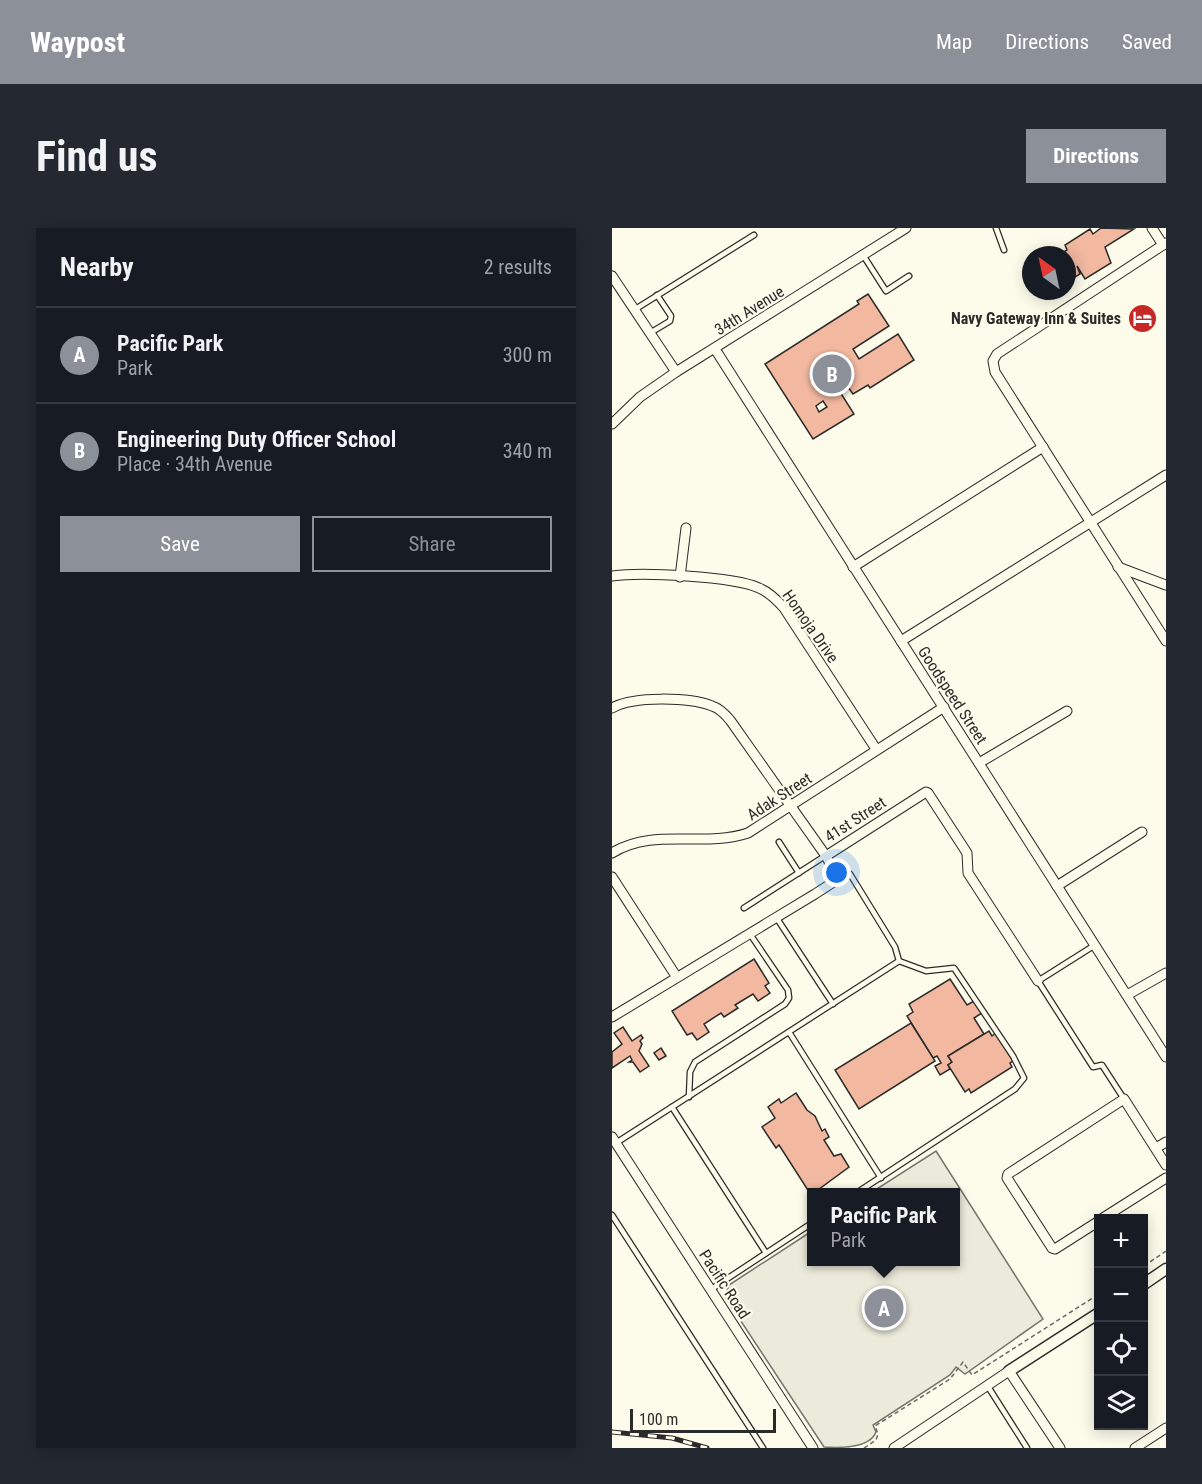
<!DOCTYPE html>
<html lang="en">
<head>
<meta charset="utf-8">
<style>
	:root { --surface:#171b24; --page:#242831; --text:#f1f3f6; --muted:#9ea1a6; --line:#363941; --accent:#8c9099 }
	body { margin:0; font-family:"Roboto Condensed",sans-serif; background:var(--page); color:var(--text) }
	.controls { position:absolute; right:18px; bottom:18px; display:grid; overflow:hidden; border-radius:0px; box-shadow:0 3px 15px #0003 }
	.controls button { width:54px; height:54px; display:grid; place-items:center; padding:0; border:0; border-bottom:2px solid var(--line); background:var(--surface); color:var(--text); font:30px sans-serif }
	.compass { position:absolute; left:410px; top:18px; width:54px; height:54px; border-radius:50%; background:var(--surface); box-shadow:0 3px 15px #0003; rotate:327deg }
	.scale { position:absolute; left:18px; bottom:15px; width:146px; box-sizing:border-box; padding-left:6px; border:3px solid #2b2b2b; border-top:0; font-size:16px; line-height:21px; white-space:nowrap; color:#2b2b2b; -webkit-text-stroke:4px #fdfbea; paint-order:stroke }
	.you { position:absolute; left:225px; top:645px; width:21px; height:21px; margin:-15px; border:4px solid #fff; border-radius:50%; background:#1a73e8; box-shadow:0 0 0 9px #1a73e833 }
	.badge { display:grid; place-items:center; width:39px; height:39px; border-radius:50%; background:var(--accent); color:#fff; font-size:20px; font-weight:700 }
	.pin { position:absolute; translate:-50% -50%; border:3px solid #fff; box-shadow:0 2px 6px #0006 }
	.popup { position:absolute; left:195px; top:960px; width:153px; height:78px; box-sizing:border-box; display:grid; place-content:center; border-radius:0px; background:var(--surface); filter:drop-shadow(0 2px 4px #0005); font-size:20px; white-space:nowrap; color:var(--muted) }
	.popup b { font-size:22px; color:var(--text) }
	.popup::after { content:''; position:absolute; left:50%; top:100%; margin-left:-12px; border:12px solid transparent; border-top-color:var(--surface) }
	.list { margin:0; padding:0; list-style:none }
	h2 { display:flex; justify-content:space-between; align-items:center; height:78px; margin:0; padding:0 24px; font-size:26px }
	h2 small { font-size:20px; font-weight:400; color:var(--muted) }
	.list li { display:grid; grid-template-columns:39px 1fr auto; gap:18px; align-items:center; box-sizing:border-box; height:96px; padding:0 24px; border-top:2px solid var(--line) }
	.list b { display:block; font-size:22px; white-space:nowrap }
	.list p { margin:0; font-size:20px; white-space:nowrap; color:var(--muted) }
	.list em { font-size:20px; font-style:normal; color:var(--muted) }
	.actions { display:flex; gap:12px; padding:18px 24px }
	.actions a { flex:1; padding:14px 0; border:2px solid var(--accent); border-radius:0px; text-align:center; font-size:21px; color:var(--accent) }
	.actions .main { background:var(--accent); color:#fff }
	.icon { flex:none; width:33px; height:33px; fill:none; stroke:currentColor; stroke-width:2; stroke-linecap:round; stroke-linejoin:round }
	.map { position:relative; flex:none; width:554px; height:1220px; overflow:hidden; border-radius:0px }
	header { display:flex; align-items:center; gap:36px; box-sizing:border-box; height:84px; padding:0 30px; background:var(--accent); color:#fff }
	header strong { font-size:28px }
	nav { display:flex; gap:33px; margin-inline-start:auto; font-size:21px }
	.intro { display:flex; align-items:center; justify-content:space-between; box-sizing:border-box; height:144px; padding:0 36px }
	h1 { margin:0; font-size:42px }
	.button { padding:15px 27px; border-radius:0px; background:var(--accent); color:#fff; font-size:21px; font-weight:700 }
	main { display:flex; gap:36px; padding:0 36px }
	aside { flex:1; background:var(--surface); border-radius:0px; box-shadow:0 3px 15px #0003 }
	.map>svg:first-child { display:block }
	.green { fill:#ecebdb; stroke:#74746e; stroke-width:1.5 }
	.building { fill:#f2b8a0; stroke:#2b2b2b; stroke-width:1.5; fill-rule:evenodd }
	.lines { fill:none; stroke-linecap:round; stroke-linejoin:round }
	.service-casing { stroke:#2b2b2b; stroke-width:7 }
	.minor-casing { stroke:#2b2b2b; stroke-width:11 }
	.tertiary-casing { stroke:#2b2b2b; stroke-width:13 }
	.path { stroke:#6a6964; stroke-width:1.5; stroke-dasharray:4.5 3; stroke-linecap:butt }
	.service { stroke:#fdfbea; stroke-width:4.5 }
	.minor { stroke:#fdfbea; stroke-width:9 }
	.tertiary { stroke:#fdfbea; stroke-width:10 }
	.rail-casing { stroke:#2b2b2b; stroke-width:5 }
	.rail { stroke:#fdfbea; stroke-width:3; stroke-dasharray:9; stroke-linecap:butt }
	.labels { text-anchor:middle; stroke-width:4.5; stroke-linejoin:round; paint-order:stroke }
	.street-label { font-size:16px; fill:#2b2b2b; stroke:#fdfbea }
	.poi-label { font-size:16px; font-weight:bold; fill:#2b2b2b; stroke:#fdfbea; text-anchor:end }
</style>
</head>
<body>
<header>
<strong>Waypost</strong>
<nav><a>Map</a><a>Directions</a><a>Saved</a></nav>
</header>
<div class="intro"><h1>Find us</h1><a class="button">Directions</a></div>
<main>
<aside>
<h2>Nearby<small>2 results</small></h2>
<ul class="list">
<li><span class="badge">A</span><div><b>Pacific Park</b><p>Park</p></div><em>300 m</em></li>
<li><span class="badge">B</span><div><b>Engineering Duty Officer School</b><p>Place · 34th Avenue</p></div><em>340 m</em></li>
</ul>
<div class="actions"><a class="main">Save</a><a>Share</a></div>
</aside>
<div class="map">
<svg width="554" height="1220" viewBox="0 0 554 1220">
	<rect width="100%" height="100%" fill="#fdfbea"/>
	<path class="green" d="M324 923 431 1091 353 1146 344 1139 338 1147 261 1197 264 1204C258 1220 228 1220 212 1219L113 1069 117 1057 200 1003V1034H344V964H260Z"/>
	<g class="building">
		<polygon points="489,0 522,1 493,19 499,35 473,51 465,38 468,46 455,54 455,27 447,27 455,22 453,17 478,1 481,6"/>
		<path d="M256 66 277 98 241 121 247 131 286 106 302 132 258 160 256 157 241 166 236 159 228 164 242 186 201 211 153 136 247 76 245 73ZM211 173 215 179 207 184 204 178Z"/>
		<polygon points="142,731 157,755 153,758 158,765 146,773 141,766 123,777 126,780 112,789 109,785 92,796 97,804 85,812 80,805 75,807 60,783"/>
		<polygon points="338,751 355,777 362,773 370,785 362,790 372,806 336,828 340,834 336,837 338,841 328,847 323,838 329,835 325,828 321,830 295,788 301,784 297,776"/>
		<polygon points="299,795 323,833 247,881 223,842"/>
		<polygon points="11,799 20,813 29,807 31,810 28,813 30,816 27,823 37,838 28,844 21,834 17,834 20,832 18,828 0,840 0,824 10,816 2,805"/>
		<polygon points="377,803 380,808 384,805 401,833 398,835 400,839 359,865 357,861 353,864 336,837 340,834 336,828"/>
		<polygon points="49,820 54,828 47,832 42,825"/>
		<polygon points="184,865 195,882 203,888 210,903 213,901 217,909 212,912 222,928 229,926 237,939 199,967 167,917 164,920 150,899 163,890 156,879 167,871 169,875"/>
	</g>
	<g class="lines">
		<defs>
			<g id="service">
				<polyline points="384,0 392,22"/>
				<polyline points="251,27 274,63 297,48"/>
				<polyline points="22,82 142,7"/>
				<polyline points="38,105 58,93 59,88 45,67"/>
				<polyline points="167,614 187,645"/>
				<polyline points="132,680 213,628"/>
				<polyline points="164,689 221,776"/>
				<polyline points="483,717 426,753 481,839 490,837 512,871"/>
				<polyline points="177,804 269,950"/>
				<polyline points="77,869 78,844 83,834 173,776 177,770 176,762 138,706"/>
				<polyline points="60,879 154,1025"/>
				<polyline points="4,915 287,733 283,719 238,646 223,643"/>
				<polyline points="246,964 403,861 412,850 401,828 342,740 314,743 287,733"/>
				<polyline points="0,987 151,1220"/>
				<polyline points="98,1062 200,995"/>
				<polyline points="375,1157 415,1220"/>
			</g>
			<g id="minor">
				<polyline points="540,0 551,17"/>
				<polyline points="554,15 385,126 381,133 383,144 554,413"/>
				<polyline points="0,48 64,144"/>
				<polyline points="103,121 554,829"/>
				<polyline points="0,196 28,169 64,144 294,0"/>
				<polyline points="241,339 431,219"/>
				<polyline points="506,339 554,357"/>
				<path d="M0 348C29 344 121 348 147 360 157 364 165 372 172 380L264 521"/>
				<polyline points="68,349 74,300"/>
				<polyline points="289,413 554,247"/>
				<path d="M0 480C21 468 77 469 100 478 107 480 113 486 118 492L214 628 224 647 220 655 203 666 0 789"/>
				<polyline points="367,535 455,483"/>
				<path d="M0 625C42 599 91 620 136 605L332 479"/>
				<polyline points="214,628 314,564 316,565 355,625 356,645 426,753"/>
				<polyline points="0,649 64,748"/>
				<polyline points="445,658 530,604"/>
				<polyline points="515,767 554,745"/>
				<polyline points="0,909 201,1220"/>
				<polyline points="544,920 554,914"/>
				<polyline points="491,990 554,950"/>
				<polyline points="487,993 443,1021 440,1020 395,950 396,946 512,871 554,937"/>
				<polyline points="282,1220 397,1143 448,1220"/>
				<polyline points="523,1220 554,1200"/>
			</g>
			<g id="tertiary">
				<polyline points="532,1056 554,1041"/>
				<polyline points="397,1143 487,1085"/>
			</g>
		</defs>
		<use href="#service" class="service-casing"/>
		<use href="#minor" class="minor-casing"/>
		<use href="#tertiary" class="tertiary-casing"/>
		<g class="path">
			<polyline points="532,1038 554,1023"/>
			<polyline points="252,1220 264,1212 266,1206 263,1198 338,1151 351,1134 360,1147 487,1066"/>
		</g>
		<use href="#service" class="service"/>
		<use href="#minor" class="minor"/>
		<use href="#tertiary" class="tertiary"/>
		<defs>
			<polyline id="rail" points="0,1204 60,1210 95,1220"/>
		</defs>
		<use href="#rail" class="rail-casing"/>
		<use href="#rail" class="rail"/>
	</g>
	<defs>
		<symbol id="hotel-disc" viewBox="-11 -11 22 22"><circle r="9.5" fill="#c62828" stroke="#fdfbea"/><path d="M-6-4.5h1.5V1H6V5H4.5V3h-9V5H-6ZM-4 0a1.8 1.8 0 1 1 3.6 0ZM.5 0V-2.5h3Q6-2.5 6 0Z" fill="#fff"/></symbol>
	</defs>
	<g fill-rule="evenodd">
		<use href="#hotel-disc" x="514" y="74" width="33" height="33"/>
	</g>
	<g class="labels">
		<g class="street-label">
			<text transform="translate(137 82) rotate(-32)" y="6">34th Avenue</text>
			<text transform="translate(199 398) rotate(55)" y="6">Homoja Drive</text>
			<text transform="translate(341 467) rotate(57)" y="6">Goodspeed Street</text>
			<text transform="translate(167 568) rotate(-33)" y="6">Adak Street</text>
			<text transform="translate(243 591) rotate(-33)" y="6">41st Street</text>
			<text transform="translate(113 1056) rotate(57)" y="6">Pacific Road</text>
		</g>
		<g class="poi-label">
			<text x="509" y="96">Navy Gateway Inn &amp; Suites</text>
		</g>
	</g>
</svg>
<div class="controls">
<button>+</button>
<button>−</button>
<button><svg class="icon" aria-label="locate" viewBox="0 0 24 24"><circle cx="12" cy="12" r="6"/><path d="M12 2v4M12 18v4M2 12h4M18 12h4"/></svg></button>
<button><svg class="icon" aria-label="layers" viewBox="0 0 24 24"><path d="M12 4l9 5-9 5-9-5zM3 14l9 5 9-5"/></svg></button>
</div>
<svg class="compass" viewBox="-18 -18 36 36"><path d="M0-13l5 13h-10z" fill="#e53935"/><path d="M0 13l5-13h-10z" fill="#9ea1a6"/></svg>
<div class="scale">100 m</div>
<div class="you"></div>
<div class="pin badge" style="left:272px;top:1080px">A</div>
<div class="popup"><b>Pacific Park</b>Park</div>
<div class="pin badge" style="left:220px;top:146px">B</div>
</div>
</main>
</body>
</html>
